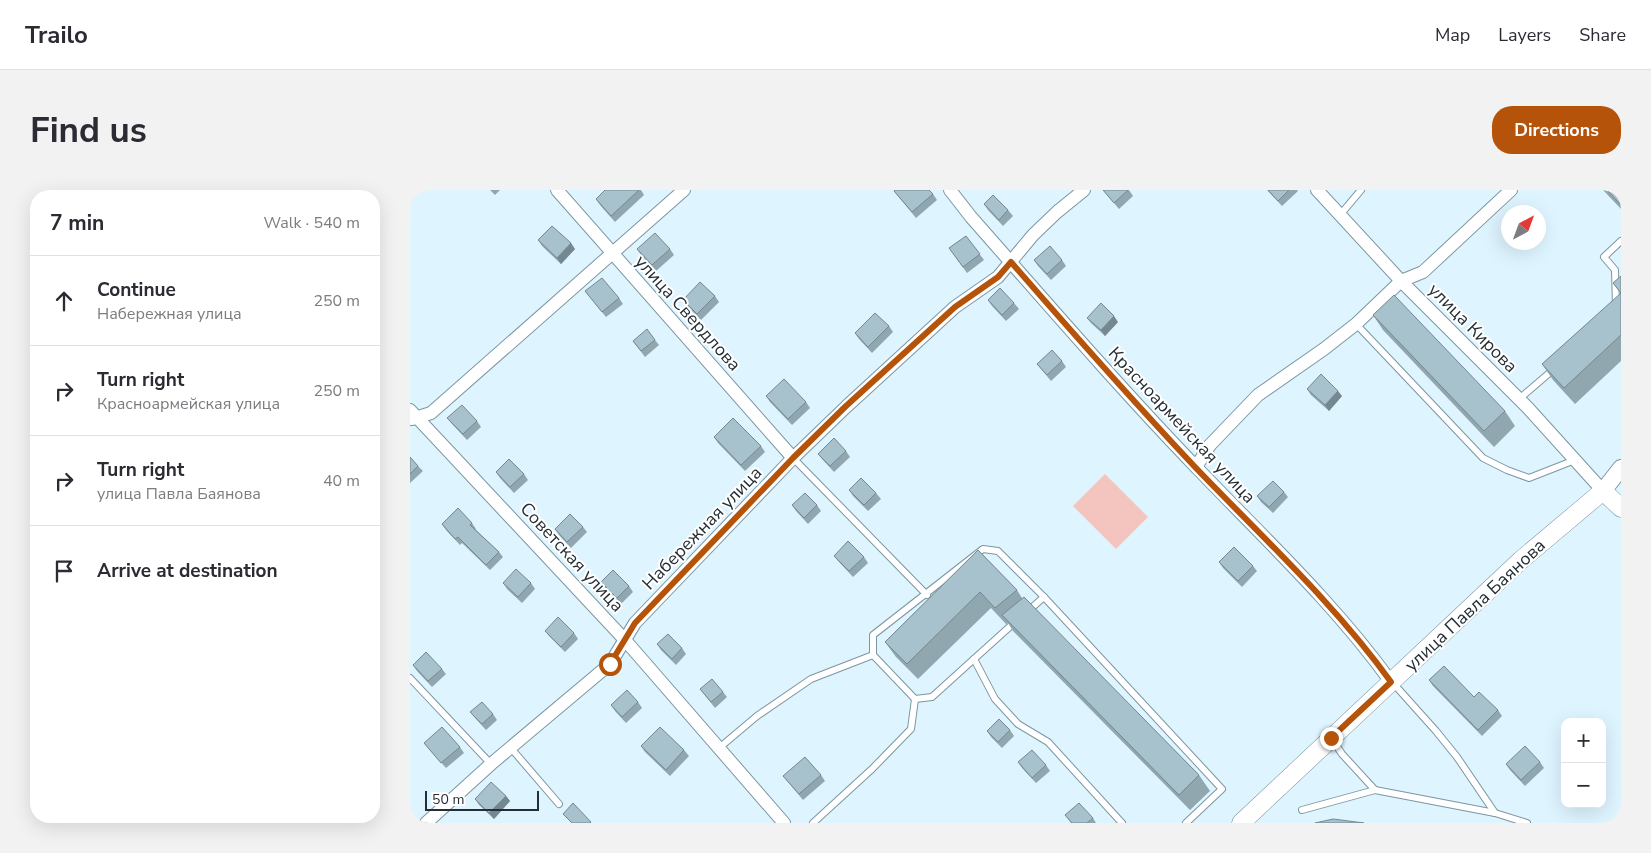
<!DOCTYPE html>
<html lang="en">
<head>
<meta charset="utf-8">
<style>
	:root { --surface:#fff; --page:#f2f2f3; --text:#2b2b33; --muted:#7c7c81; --line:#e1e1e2; --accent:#b45309 }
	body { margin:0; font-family:"Nunito Sans",sans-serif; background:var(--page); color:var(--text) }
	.controls { position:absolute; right:15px; bottom:15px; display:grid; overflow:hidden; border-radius:10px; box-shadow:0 5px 20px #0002 }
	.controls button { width:45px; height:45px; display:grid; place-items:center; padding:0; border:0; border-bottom:1px solid var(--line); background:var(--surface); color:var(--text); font:25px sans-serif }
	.compass { position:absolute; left:1091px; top:15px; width:45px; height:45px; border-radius:50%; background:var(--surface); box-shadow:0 5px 20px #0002; rotate:41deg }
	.scale { position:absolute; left:15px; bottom:12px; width:114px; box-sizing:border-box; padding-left:5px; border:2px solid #242e33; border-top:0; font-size:14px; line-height:18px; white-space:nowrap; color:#242e33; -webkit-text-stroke:4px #fff; paint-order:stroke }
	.stop { position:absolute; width:15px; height:15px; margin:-11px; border:4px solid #b45309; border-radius:50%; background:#fff }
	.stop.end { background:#b45309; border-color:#fff; box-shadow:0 1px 5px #0008 }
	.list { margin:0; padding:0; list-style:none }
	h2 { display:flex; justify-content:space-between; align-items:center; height:65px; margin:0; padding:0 20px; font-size:21px }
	h2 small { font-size:16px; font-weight:400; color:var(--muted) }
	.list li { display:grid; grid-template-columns:32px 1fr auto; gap:15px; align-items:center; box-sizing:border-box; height:90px; padding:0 20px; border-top:1px solid var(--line) }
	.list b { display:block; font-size:19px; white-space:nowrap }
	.list p { margin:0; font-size:16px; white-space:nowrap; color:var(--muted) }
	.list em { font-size:16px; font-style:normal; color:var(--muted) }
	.icon { flex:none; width:28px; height:28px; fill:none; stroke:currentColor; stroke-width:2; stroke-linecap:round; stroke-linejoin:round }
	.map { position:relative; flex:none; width:1211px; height:633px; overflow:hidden; border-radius:20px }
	header { display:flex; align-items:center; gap:30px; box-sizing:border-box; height:70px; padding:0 25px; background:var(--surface); border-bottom:1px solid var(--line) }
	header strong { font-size:24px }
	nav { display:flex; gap:28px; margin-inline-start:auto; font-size:18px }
	.intro { display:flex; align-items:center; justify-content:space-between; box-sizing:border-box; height:120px; padding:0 30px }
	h1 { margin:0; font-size:35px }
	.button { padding:12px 22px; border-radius:20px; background:var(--accent); color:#fff; font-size:18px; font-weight:700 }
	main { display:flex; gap:30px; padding:0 30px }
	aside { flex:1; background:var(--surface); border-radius:20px; box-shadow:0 5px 20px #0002 }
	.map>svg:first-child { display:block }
	.green { fill:#f4c5be }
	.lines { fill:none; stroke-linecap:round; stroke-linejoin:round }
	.service-casing { stroke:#7d96a1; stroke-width:8 }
	.minor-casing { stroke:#7d96a1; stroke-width:14 }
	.tertiary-casing { stroke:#7d96a1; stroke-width:18 }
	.secondary-casing { stroke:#7d96a1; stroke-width:19 }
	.service { stroke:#fff; stroke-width:6 }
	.minor { stroke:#fff; stroke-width:12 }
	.tertiary { stroke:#fff; stroke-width:16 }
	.secondary { stroke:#fff; stroke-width:18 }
	.wall { fill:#90a7b0 }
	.shaded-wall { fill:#758890 }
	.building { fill:#a7c2cd; stroke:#758890 }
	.route { stroke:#b45309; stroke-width:6 }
	.labels { text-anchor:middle; stroke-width:4; stroke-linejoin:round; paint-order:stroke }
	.street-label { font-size:18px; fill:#242e33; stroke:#fff }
</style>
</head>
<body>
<header>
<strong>Trailo</strong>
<nav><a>Map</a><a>Layers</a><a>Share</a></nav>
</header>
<div class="intro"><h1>Find us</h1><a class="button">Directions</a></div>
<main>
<aside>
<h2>7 min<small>Walk · 540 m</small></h2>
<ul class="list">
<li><svg class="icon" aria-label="ahead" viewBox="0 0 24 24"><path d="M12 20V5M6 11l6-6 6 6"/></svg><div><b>Continue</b><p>Набережная улица</p></div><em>250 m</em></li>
<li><svg class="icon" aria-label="right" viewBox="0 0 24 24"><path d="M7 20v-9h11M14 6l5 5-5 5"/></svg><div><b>Turn right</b><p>Красноармейская улица</p></div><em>250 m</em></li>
<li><svg class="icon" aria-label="right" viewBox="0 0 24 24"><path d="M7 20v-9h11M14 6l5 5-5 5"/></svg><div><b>Turn right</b><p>улица Павла Баянова</p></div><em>40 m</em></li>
<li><svg class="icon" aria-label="arrive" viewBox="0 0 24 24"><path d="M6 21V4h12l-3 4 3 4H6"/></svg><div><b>Arrive at destination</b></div></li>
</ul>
</aside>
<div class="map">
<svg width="1211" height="633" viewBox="0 0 1211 633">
	<rect width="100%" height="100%" fill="#def4fe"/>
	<polygon class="green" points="695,284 738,327 706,359 663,316"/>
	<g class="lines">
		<defs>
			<g id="service">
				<polyline points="930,25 951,0"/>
				<polyline points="1206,116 1205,80 1194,67 1211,51"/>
				<polyline points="946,134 1073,268 1097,280 1119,288 1165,270"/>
				<polyline points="1109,209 1144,179"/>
				<polyline points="383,268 517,405"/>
				<polyline points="618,421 634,407"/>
				<polyline points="605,432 564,469 585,509 608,534 638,552 712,633"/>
				<polyline points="0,488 81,574"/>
				<polyline points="983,493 1026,541 1047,567 1085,623 1117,633"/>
				<polyline points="505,509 463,465 463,445 573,359 588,361 634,407 812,599 776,633"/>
				<polyline points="505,509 522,507 564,469"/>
				<polyline points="922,549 932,564 965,600 1085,623"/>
				<polyline points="100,557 149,614"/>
				<polyline points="309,558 347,526 401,489 463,465"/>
				<polyline points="892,620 965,600"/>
				<polyline points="403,633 462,579 501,539 505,509"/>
			</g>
			<g id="minor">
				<polyline points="147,0 383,268"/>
				<path d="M540 0 561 27C635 111 708 196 786 277 853 347 924 413 981 492"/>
				<polyline points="907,0 991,91 1118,218 1193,301"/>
				<polyline points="0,220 215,450 374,633"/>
				<polyline points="2,229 21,223 274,0"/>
				<polyline points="786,277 800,255 848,205 914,159 946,134 991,91 1013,82 1101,0"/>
				<polyline points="16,633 81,574 200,474 225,433 383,268 437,216 545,117 588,87 623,45 647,22 674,0"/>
			</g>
			<polyline id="tertiary" points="1193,301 1211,278"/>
			<polyline id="secondary" points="831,633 1111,370 1193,301 1211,318"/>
		</defs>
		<use href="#service" class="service-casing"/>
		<use href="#minor" class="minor-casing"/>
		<use href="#tertiary" class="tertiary-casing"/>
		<use href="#secondary" class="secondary-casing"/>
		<use href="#service" class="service"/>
		<use href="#minor" class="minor"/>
		<use href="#tertiary" class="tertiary"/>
		<use href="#secondary" class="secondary"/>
	</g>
	<g class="wall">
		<polygon points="80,0 90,0 85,5"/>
		<polygon points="195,0 231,0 234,5 205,32 190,15 186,9"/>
		<polygon points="693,0 719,0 723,6 709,19"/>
		<polygon points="857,0 887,0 888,1 872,16"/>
		<polygon points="1193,0 1211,0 1211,19"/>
		<polygon points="484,1 523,4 527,10 506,28"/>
		<polygon points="574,14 598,20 603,26 593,36 578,20"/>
		<polygon points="556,46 574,70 557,83 539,58"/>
		<polygon points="128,50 165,59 151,74 132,56"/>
		<polygon points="227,59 260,59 264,65 246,81 231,65"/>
		<polygon points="624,70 652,70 656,76 641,90 628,76"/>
		<polygon points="1211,86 1211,171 1165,214 1143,190 1132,174 1211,104 1203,93"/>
		<polygon points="175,101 209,108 213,114 196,127"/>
		<polygon points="305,106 309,112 291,130 277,116 273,110"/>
		<polygon points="578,110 604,113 609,119 596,131 582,116"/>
		<polygon points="963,125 1095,221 1105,236 1084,257 973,140"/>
		<polygon points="677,128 708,132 695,146 681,133"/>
		<polygon points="479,136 483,142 462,163 449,149 445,143"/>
		<polygon points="245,150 249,155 235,167 223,151"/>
		<polygon points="652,171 656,177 641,191 627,174"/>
		<polygon points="897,199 932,206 919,221 901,205"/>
		<polygon points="356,206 396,212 400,218 382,235 360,212"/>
		<polygon points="37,228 67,231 71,237 57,250 42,234"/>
		<polygon points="304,247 351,256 355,262 335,281 308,253"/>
		<polygon points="436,261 440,267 424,282 412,269 408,264"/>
		<polygon points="0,267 8,276 13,281 0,293"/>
		<polygon points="86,282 114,284 118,290 104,303 90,288"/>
		<polygon points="439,300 466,303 471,309 458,321 443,306"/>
		<polygon points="874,302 878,307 863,323 851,312 847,306"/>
		<polygon points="382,315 407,315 411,321 398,334 386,321"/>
		<polygon points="62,333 66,339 65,339 89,362 93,367 80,380 52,353 50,355 36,340 32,334"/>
		<polygon points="173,337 177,342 161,358 149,345 145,339"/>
		<polygon points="568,360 607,400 612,408 789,585 800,601 780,620 603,441 598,433 596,434 581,418 508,489 486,467 475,452"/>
		<polygon points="424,366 454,367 458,373 443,387 428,371"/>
		<polygon points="809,372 843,376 847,381 832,397 813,378"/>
		<polygon points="191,392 219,396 223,402 211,414 195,398"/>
		<polygon points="93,393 121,393 125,399 112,413 97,399"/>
		<polygon points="135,441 164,443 168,449 155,462 139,446"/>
		<polygon points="247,454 272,458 276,464 266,475 251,460"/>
		<polygon points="3,475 32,479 36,484 22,497 7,481"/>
		<polygon points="1019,490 1064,507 1088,520 1092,526 1072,546 1023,496"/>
		<polygon points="290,499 313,502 317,507 305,518"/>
		<polygon points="228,512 232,518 216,533 205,521 201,515"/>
		<polygon points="60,522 83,524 87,530 76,540 65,528"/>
		<polygon points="600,540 604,546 592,558 581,547 577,541"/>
		<polygon points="14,553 50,557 54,563 36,578"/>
		<polygon points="231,556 274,560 279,566 260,586 235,562"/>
		<polygon points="608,572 636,575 640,581 626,593 612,578"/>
		<polygon points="1130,572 1134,578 1115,596 1100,580 1096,574"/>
		<polygon points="411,585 415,591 393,610 373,586"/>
		<polygon points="96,606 100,611 84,629 69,615 65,609"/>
		<polygon points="655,625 683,628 686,633 661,633"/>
	</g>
	<g class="shaded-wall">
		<polygon points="161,53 165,59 151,74 147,68"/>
		<polygon points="704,126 708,132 695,146 691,140"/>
		<polygon points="928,201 932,206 919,221 915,215"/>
		<polygon points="96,606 100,611 84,629 79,623"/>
	</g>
	<g class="building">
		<polygon points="195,0 229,0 201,26 186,9"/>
		<polygon points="485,0 519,0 523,4 502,22 484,1"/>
		<polygon points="693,0 718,0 704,13"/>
		<polygon points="858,0 879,0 868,11"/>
		<polygon points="1197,0 1211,0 1211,15"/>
		<polygon points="583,5 598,20 589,30 574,14"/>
		<polygon points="142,36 161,53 147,68 128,50"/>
		<polygon points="245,43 260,59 242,75 227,59"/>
		<polygon points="556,46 570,64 553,77 539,58"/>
		<polygon points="640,56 652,70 637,84 624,70"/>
		<polygon points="1211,86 1211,103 1203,93"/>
		<polygon points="192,88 209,108 192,122 175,101"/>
		<polygon points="290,92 305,106 287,124 273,110"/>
		<polygon points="590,98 604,113 592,125 578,110"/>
		<polygon points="1211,103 1211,145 1154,198 1132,174"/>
		<polygon points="984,105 1095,221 1074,241 963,125"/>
		<polygon points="691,113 704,126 691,140 677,128"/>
		<polygon points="465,123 479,136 458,157 445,143"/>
		<polygon points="237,139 245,150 231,161 223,151"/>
		<polygon points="642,160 652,171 637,185 627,174"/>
		<polygon points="911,184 928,201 915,215 897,199"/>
		<polygon points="374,189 396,212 378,229 356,206"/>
		<polygon points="52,215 67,231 53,244 37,228"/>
		<polygon points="323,228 351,256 331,275 304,247"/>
		<polygon points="424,248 436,261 420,276 408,264"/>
		<polygon points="0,267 8,276 0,284"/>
		<polygon points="99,269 114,284 100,297 86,282"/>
		<polygon points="451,288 466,303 454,315 439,300"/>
		<polygon points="863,291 874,302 859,317 847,306"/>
		<polygon points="395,303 407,315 394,328 382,315"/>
		<polygon points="48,318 62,333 60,335 89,362 76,375 48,347 45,349 32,334"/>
		<polygon points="160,324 173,337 157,352 145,339"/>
		<polygon points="438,351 454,367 439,381 424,366"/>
		<polygon points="824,357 843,376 828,391 809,372"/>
		<polygon points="568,360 607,400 585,418 570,402 497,474 475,452"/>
		<polygon points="106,379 121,393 108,407 93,393"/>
		<polygon points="203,380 219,396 207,408 191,392"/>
		<polygon points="614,407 789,585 769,605 592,425"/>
		<polygon points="148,427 164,443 151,457 135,441"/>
		<polygon points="258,444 272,458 262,469 247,454"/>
		<polygon points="16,462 32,479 18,491 3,475"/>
		<polygon points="1034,476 1064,507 1069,502 1088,520 1068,540 1019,490"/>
		<polygon points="302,489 313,502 301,512 290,499"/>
		<polygon points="217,500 228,512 212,527 201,515"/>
		<polygon points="72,512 83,524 72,534 60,522"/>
		<polygon points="589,529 600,540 588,552 577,541"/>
		<polygon points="32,537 50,557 31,573 14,553"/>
		<polygon points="250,537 274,560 256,580 231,556"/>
		<polygon points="1115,556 1130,572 1111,590 1096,574"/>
		<polygon points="622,560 636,575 622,588 608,572"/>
		<polygon points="395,567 411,585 389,604 373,586"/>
		<polygon points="81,592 96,606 79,623 65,609"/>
		<polygon points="163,613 181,632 180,633 162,633 153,624"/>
		<polygon points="669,613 683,628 677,633 662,633 655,625"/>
		<polygon points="923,629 954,633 905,633"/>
	</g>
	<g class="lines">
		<path class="route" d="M200 474 225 433 383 268 436 216 545 117 588 87 601 72C661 141 722 210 785 277 852 347 924 413 981 492L921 548"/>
	</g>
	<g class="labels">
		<g class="street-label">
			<text transform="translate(278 123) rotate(48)" y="6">улица Свердлова</text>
			<text transform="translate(1063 138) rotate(45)" y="6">улица Кирова</text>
			<text transform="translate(772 235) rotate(47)" y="6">Красноармейская улица</text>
			<text transform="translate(292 338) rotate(-46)" y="6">Набережная улица</text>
			<text transform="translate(162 367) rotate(47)" y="6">Советская улица</text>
			<text transform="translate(1065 415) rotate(-43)" y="6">улица Павла Баянова</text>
		</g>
	</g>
</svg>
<div class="controls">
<button>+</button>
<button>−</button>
</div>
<svg class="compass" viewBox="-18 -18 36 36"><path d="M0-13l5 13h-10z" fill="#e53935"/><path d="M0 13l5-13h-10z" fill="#7c7c81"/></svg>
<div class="scale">50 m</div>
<div class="stop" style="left:200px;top:474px"></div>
<div class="stop end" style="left:921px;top:548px"></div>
</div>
</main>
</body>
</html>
